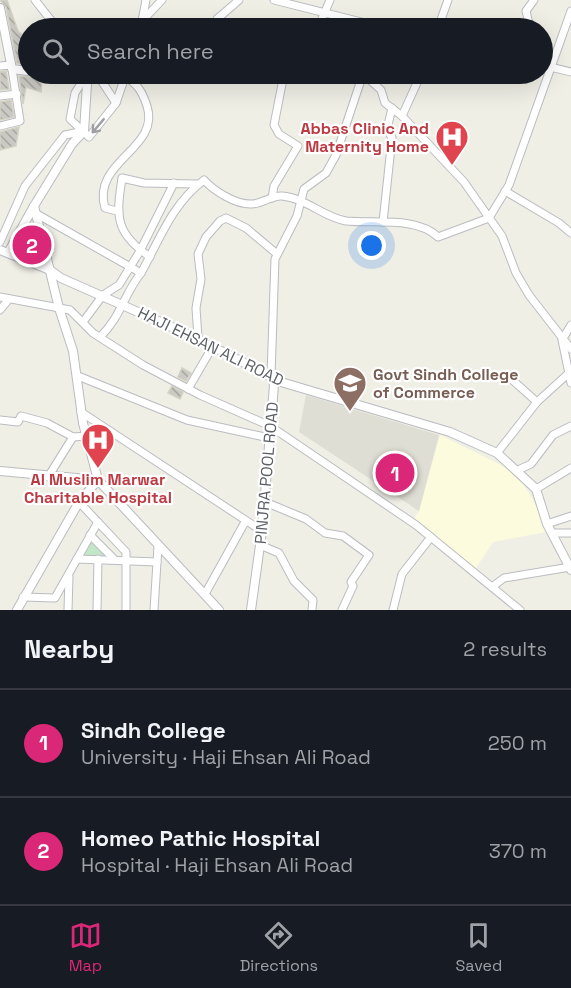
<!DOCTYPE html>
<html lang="en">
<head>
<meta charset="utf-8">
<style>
	:root { --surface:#171b24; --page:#20242c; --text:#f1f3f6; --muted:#9ea1a6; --line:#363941; --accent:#db2777 }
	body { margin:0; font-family:"Space Grotesk",sans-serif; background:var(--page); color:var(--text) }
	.you { position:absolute; left:372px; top:246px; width:21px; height:21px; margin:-15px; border:4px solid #fff; border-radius:50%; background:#1a73e8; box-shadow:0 0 0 9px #1a73e833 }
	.badge { display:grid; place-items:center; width:39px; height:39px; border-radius:50%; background:var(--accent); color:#fff; font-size:20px; font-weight:700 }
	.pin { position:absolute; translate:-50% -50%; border:3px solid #fff; box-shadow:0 2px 6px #0006 }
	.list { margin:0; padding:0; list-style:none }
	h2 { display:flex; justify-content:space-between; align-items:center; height:78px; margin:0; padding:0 24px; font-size:26px }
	h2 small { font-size:20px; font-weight:400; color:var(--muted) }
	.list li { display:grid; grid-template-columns:39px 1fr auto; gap:18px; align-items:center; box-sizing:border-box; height:108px; padding:0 24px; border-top:2px solid var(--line) }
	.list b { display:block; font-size:22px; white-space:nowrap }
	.list p { margin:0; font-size:20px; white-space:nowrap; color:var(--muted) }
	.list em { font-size:20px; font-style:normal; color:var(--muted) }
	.icon { flex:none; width:33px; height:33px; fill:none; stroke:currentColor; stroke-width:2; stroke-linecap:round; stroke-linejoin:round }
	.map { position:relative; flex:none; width:571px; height:610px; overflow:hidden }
	.search { position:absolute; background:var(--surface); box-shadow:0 6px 24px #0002; left:18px; right:18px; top:18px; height:66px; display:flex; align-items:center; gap:15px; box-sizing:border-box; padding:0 21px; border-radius:33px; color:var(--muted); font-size:22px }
	.sheet { height:294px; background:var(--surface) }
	nav { display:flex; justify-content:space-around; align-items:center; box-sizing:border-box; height:84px; border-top:2px solid var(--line); background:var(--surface); font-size:16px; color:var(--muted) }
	nav a { display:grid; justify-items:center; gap:3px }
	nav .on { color:var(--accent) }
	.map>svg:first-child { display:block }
	.commercial { fill:#fdfbdd }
	.education { fill:#dfded4 }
	.park { fill:url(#park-tufts) }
	.building { fill:url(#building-back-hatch); stroke:#d4d2c4; stroke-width:1.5 }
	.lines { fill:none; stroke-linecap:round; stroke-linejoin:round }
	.minor-casing { stroke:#babcc1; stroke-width:9 }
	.tertiary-casing { stroke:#babcc1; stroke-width:10 }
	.minor { stroke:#fff; stroke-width:7 }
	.tertiary { stroke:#fff; stroke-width:8 }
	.oneway { stroke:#9ea0a3 }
	.labels { text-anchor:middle; stroke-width:4.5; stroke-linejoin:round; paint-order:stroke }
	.health-label { font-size:16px; font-weight:bold; fill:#be3a42; stroke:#fff; text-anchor:end }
	.street-label { font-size:16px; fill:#5d6066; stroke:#fff }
	.education-label { font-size:16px; font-weight:bold; fill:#785e54; stroke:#fff; text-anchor:start }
</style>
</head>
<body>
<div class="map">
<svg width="571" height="610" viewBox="0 0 571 610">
	<defs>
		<pattern id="park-tufts" width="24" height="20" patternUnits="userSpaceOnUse" patternTransform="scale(1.5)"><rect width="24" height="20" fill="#c3e6c9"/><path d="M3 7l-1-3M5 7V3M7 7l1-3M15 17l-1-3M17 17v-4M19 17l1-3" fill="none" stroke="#a2bea7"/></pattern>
		<pattern id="building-back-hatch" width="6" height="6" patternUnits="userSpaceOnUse" patternTransform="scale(1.5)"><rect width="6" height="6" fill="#cac9c3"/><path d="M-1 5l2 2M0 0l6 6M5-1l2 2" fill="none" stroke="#a7a7a2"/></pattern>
	</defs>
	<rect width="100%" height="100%" fill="#efefe6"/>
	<polygon class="commercial" points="440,435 517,473 551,531 493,542 474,571 412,522 419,511"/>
	<polygon class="education" points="306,395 439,435 419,511 299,432"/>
	<polygon class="park" points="90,535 114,559 77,559"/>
	<g class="building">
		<polygon points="0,0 7,0 18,31 28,40 28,65 17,63 6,7"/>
		<polygon points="6,71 9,89 0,90 0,72"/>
		<polygon points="34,74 38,74 42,80 41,92 26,87 23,104 19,76 30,77"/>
		<polygon points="11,100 14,117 0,120 0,102"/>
		<polygon points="19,127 16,146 0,150 0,132"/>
		<polygon points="182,368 191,373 186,381 178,377"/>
		<polygon points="172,386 183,392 180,399 168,393"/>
	</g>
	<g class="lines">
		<defs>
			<g id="minor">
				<polyline points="35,0 57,28"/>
				<polyline points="274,0 385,28"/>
				<polyline points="142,21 146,0"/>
				<polyline points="140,28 142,21 162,0"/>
				<polyline points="213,28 217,19 239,0"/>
				<polyline points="318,28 330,0"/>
				<polyline points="438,28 448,0"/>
				<polyline points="530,28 526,11 534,0"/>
				<polyline points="542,40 545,43 542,56"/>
				<polyline points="542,65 571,72"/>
				<polyline points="0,66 11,65"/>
				<polyline points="87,74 75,93 70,119 89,137 116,103 97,74"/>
				<polyline points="363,74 381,90 385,103 402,116 464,182 502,236 516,273 529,295 571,349"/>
				<polyline points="0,96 17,94"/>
				<polyline points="116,103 126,74"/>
				<polyline points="402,116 421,74"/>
				<polyline points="0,126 20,121 12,69"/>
				<polyline points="505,191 559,223 571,233"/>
				<polyline points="272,198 274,186 298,146 279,134 274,125 284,74"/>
				<path d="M117 211 105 208C91 161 161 149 147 106 142 91 138 85 125 76"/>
				<path d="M35 213 141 273C124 294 121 317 100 337"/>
				<polyline points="383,222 392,138 387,129 392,108"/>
				<polyline points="0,242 25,186 65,135 84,131"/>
				<path d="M150 257C115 233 116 217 122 178L144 183 197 184"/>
				<path d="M141 273C160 239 172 204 204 180 214 191 236 205 252 204 262 204 272 195 282 196 306 198 323 217 346 221 373 224 417 216 438 237L489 218 509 185 571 11"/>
				<polyline points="0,297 70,310 93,333 143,365 200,395 270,426 416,525 520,610"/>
				<polyline points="0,310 9,299"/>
				<polyline points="83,322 103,295 119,285 140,251 174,183"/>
				<polyline points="571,325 562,340 571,383"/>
				<polyline points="198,338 196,308 201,279 198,254 206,237 220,221 226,218 246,228 277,254"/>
				<polyline points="271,375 275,259 297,216 304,189 326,173 336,155 363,74"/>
				<polyline points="78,376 187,420 269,438"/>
				<polyline points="508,376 537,402"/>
				<polyline points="188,389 213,346"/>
				<polyline points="81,412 262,531"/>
				<polyline points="0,420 18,422 21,416 47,423 73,437 86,436"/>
				<polyline points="497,453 537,402 570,372"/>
				<polyline points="518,470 531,464 553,435 571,426"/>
				<polyline points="48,477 73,437"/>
				<polyline points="536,489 571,468"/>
				<polyline points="79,502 126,552 126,610"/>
				<polyline points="265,502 306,519 325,533 343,536 369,555 351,582 353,586 342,610"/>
				<polyline points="547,524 571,516"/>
				<polyline points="552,533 571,533"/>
				<polyline points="90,535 114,559"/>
				<polyline points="260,545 279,553 294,581 313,600 312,610"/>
				<polyline points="77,559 98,522"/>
				<polyline points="492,587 504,578 570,567"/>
				<polyline points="205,594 245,522"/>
				<polyline points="23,597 55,598 77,559 157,562"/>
				<polyline points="68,610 69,577"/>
				<polyline points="97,610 98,559"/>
				<polyline points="154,610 158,546"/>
				<polyline points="393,610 402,574 431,537"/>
			</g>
			<g id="tertiary">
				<polyline points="0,8 12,69 28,71"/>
				<polyline points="44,74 83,79 87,84 84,131 72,144 34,206 59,308 73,351 83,423 98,480 219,610"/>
				<polyline points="0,250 50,270 61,278 190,335 281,382 450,432 497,453 536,489 547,524 571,570"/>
				<polyline points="8,253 34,206"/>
				<polyline points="0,471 98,480"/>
				<polyline points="17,610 79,502 98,480"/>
				<polyline points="251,610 262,531 274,385 271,375"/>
			</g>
		</defs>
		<use href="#minor" class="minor-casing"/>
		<use href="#tertiary" class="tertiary-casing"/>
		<use href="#minor" class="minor"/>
		<use href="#tertiary" class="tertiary"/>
	</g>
	<defs><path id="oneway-shaft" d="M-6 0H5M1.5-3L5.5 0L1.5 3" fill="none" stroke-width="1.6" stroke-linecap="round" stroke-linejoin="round" transform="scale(1.5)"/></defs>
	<use class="oneway" href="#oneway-shaft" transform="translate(98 126) rotate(130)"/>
	<defs>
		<symbol id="hospital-pin" viewBox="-11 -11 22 30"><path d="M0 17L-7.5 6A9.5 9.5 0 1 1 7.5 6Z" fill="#e0444e" stroke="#fff"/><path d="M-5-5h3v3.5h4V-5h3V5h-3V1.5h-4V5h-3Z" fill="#fff"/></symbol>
		<symbol id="university-pin" viewBox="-11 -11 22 30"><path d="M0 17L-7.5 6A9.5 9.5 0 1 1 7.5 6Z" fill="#8d6e63" stroke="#fff"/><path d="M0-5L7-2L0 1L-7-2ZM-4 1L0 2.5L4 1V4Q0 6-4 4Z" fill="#fff"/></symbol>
	</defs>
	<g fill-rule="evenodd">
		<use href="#hospital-pin" x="433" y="118" width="38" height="52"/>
		<use href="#university-pin" x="331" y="364" width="38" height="52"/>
		<use href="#hospital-pin" x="79" y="421" width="38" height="52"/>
	</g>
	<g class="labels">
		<g class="health-label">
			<text x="429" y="134">Abbas Clinic And<tspan x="429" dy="18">Maternity Home</tspan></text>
			<text x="98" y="485" text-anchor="middle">Al Muslim Marwar<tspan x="98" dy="18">Charitable Hospital</tspan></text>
		</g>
		<g class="street-label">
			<text transform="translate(211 346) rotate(26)" y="6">HAJI EHSAN ALI ROAD</text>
			<text transform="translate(266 473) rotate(-85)" y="6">PINJRA POOL ROAD</text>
		</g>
		<g class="education-label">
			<text x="373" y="380">Govt Sindh College<tspan x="373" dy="18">of Commerce</tspan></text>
		</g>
	</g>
</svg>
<div class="you"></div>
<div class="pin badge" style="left:395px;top:473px">1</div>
<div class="pin badge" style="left:32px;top:245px">2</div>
<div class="search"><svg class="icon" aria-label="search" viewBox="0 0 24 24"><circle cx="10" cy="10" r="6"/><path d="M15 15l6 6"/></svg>Search here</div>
</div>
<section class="sheet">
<h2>Nearby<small>2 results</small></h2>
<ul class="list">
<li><span class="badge">1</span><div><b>Sindh College</b><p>University · Haji Ehsan Ali Road</p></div><em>250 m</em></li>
<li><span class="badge">2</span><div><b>Homeo Pathic Hospital</b><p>Hospital · Haji Ehsan Ali Road</p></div><em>370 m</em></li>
</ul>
</section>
<nav>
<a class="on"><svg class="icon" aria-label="map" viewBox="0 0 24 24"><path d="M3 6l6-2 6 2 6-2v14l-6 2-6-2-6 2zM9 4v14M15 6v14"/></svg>Map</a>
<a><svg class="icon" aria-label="directions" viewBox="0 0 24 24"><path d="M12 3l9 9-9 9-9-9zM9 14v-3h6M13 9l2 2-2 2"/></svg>Directions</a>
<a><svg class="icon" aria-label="saved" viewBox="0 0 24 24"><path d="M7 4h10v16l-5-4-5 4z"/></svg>Saved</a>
</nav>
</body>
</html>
